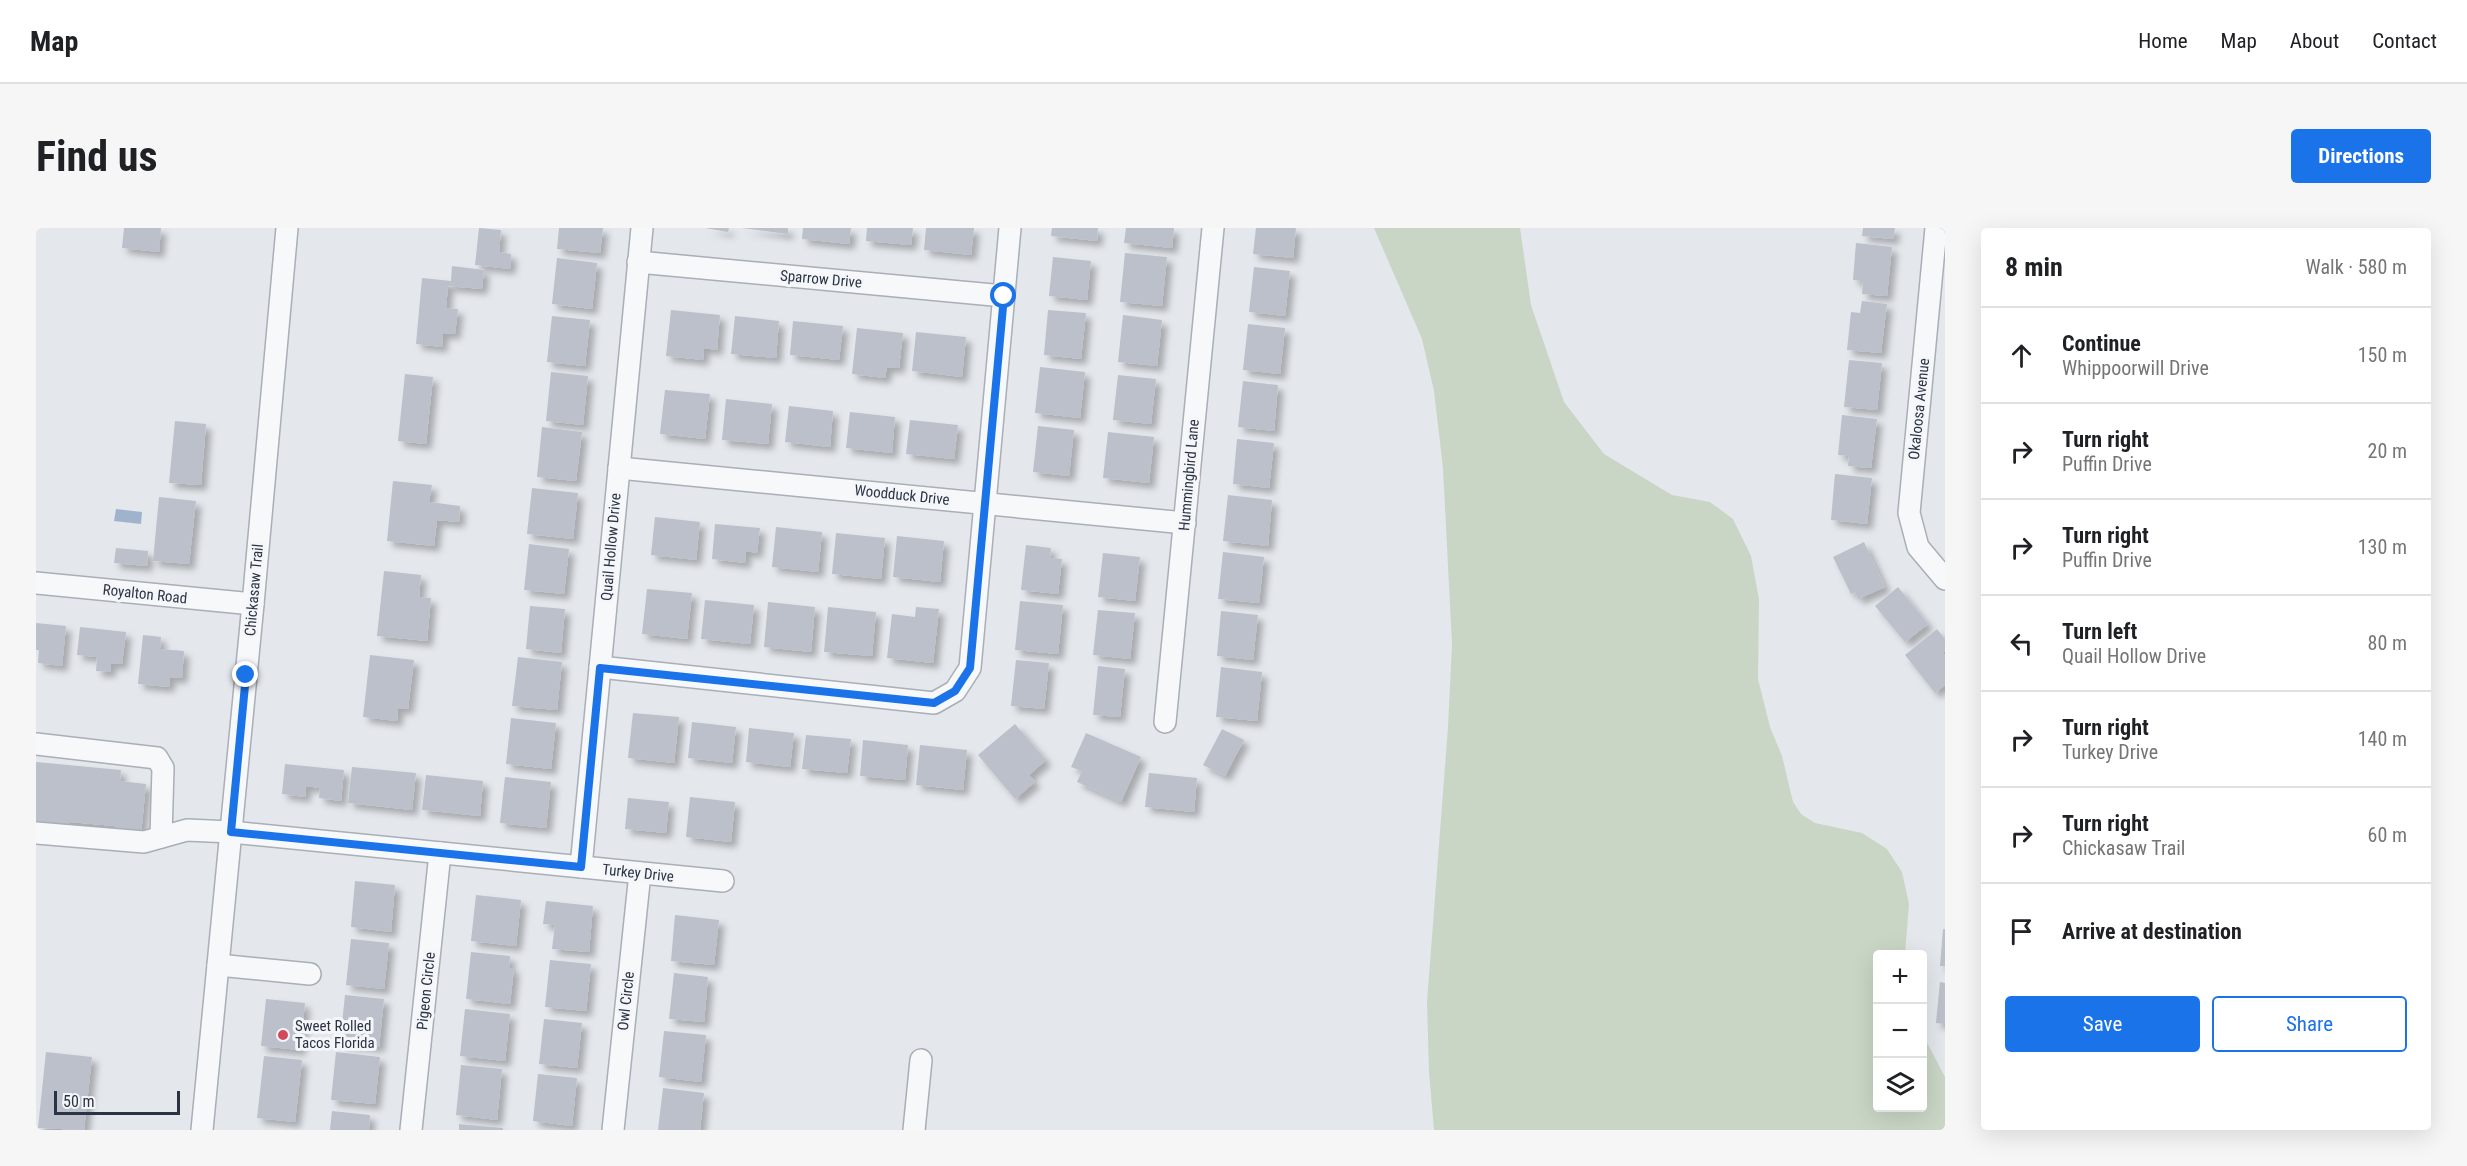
<!DOCTYPE html>
<html lang="en">
<head>
<meta charset="utf-8">
<style>
	:root { --surface:#fff; --page:#f6f6f6; --text:#202124; --muted:#757577; --line:#e0e0e0; --accent:#1a73e8 }
	body { margin:0; font-family:"Roboto Condensed",sans-serif; background:var(--page); color:var(--text) }
	.controls { position:absolute; right:18px; bottom:18px; display:grid; overflow:hidden; border-radius:6px; box-shadow:0 6px 24px #0002 }
	.controls button { width:54px; height:54px; display:grid; place-items:center; padding:0; border:0; border-bottom:2px solid var(--line); background:var(--surface); color:var(--text); font:30px sans-serif }
	.scale { position:absolute; left:18px; bottom:15px; width:126px; box-sizing:border-box; padding-left:6px; border:3px solid #2b3445; border-top:0; font-size:16px; line-height:21px; white-space:nowrap; color:#2b3445; -webkit-text-stroke:4px #f4f6f9; paint-order:stroke }
	.stop { position:absolute; width:18px; height:18px; margin:-14px; border:4px solid #1a73e8; border-radius:50%; background:#fff }
	.stop.end { background:#1a73e8; border-color:#fff; box-shadow:0 2px 6px #0008 }
	.list { margin:0; padding:0; list-style:none }
	h2 { display:flex; justify-content:space-between; align-items:center; height:78px; margin:0; padding:0 24px; font-size:26px }
	h2 small { font-size:20px; font-weight:400; color:var(--muted) }
	.list li { display:grid; grid-template-columns:39px 1fr auto; gap:18px; align-items:center; box-sizing:border-box; height:96px; padding:0 24px; border-top:2px solid var(--line) }
	.list b { display:block; font-size:22px; white-space:nowrap }
	.list p { margin:0; font-size:20px; white-space:nowrap; color:var(--muted) }
	.list em { font-size:20px; font-style:normal; color:var(--muted) }
	.actions { display:flex; gap:12px; padding:18px 24px }
	.actions a { flex:1; padding:14px 0; border:2px solid var(--accent); border-radius:6px; text-align:center; font-size:21px; color:var(--accent) }
	.actions .main { background:var(--accent); color:#fff }
	.icon { flex:none; width:33px; height:33px; fill:none; stroke:currentColor; stroke-width:2; stroke-linecap:round; stroke-linejoin:round }
	.map { position:relative; flex:none; width:1909px; height:902px; overflow:hidden; border-radius:6px }
	header { display:flex; align-items:center; gap:36px; box-sizing:border-box; height:84px; padding:0 30px; background:var(--surface); border-bottom:2px solid var(--line) }
	header strong { font-size:28px }
	nav { display:flex; gap:33px; margin-inline-start:auto; font-size:21px }
	.intro { display:flex; align-items:center; justify-content:space-between; box-sizing:border-box; height:144px; padding:0 36px }
	h1 { margin:0; font-size:42px }
	.button { padding:15px 27px; border-radius:6px; background:var(--accent); color:#fff; font-size:21px; font-weight:700 }
	main { display:flex; gap:36px; padding:0 36px }
	aside { flex:1; background:var(--surface); border-radius:6px; box-shadow:0 6px 24px #0002 }
	.map>svg:first-child { display:block }
	.green { fill:#c9d6c5 }
	.water { fill:#9fb4cc }
	.building { fill:#bbc0ca; filter:url(#shadow) }
	.lines { fill:none; stroke-linecap:round; stroke-linejoin:round }
	.minor-casing { stroke:#a9aeb7; stroke-width:24 }
	.minor { stroke:#f7f8fa; stroke-width:21 }
	.route { stroke:#1a73e8; stroke-width:8 }
	.poi-dot { fill:#d1495b; stroke:#f4f6f9; stroke-width:2 }
	.labels { text-anchor:middle; stroke-width:6; stroke-linejoin:round; paint-order:stroke }
	.street-label { font-size:15px; fill:#2b3445; stroke:#f4f6f9 }
	.poi-label { font-size:15px; fill:#2b3445; stroke:#f4f6f9; text-anchor:start }
</style>
</head>
<body>
<header>
<strong>Map</strong>
<nav><a>Home</a><a>Map</a><a>About</a><a>Contact</a></nav>
</header>
<div class="intro"><h1>Find us</h1><a class="button">Directions</a></div>
<main>
<div class="map">
<svg width="1909" height="902" viewBox="0 0 1909 902">
	<defs>
		<filter id="shadow"><feDropShadow dx="5.5" dy="5.5" stdDeviation="3" flood-color="#0004"/></filter>
	</defs>
	<rect width="100%" height="100%" fill="#e4e7ec"/>
	<polygon class="green" points="1338,0 1484,0 1495,77 1528,174 1568,226 1636,267 1674,274 1697,291 1715,328 1723,371 1722,451 1734,499 1746,528 1757,574 1765,586 1779,595 1826,605 1851,621 1866,644 1873,676 1869,726 1842,726 1842,880 1886,880 1887,807 1909,849 1909,902 1398,902 1393,844 1391,774 1412,499 1416,416 1407,240 1398,163 1386,111"/>
	<polygon class="water" points="80,281 106,284 105,296 78,293"/>
	<g class="building">
		<polygon points="88,0 125,0 123,24 86,20"/>
		<polygon points="443,0 465,2 463,24 475,26 474,41 439,37"/>
		<polygon points="523,0 567,0 564,25 521,21"/>
		<polygon points="669,0 693,0 692,4"/>
		<polygon points="706,0 752,0 752,6"/>
		<polygon points="767,0 815,0 813,16 766,11"/>
		<polygon points="831,0 877,0 875,17 830,13"/>
		<polygon points="890,0 938,0 935,27 888,22"/>
		<polygon points="1016,0 1062,0 1061,13 1015,8"/>
		<polygon points="1090,0 1138,0 1136,20 1088,15"/>
		<polygon points="1220,0 1260,0 1257,30 1217,26"/>
		<polygon points="1827,0 1859,0 1857,11 1826,8"/>
		<polygon points="1820,15 1856,19 1851,68 1826,66 1827,53 1817,52"/>
		<polygon points="1089,25 1131,29 1126,78 1084,74"/>
		<polygon points="1017,29 1055,33 1051,72 1013,68"/>
		<polygon points="521,30 561,35 556,81 516,76"/>
		<polygon points="416,38 448,42 446,61 412,58 410,80 422,81 419,106 407,105 406,119 380,116 386,50 415,53"/>
		<polygon points="1218,39 1254,43 1249,88 1213,84"/>
		<polygon points="1826,73 1851,76 1845,125 1811,122 1815,84 1824,85"/>
		<polygon points="635,82 684,87 681,122 668,120 667,132 630,128"/>
		<polygon points="1012,82 1050,85 1045,131 1008,127"/>
		<polygon points="1087,87 1126,92 1121,138 1082,134"/>
		<polygon points="516,88 554,92 549,138 511,134"/>
		<polygon points="699,88 743,93 740,130 695,126"/>
		<polygon points="757,93 807,98 803,132 754,127"/>
		<polygon points="1212,96 1249,100 1244,146 1207,142"/>
		<polygon points="821,100 867,105 863,140 851,139 849,150 816,146"/>
		<polygon points="880,104 930,109 926,149 876,143"/>
		<polygon points="1813,132 1846,135 1841,182 1808,179"/>
		<polygon points="1004,139 1049,144 1044,190 999,185"/>
		<polygon points="515,144 552,148 547,197 510,193"/>
		<polygon points="369,146 397,149 390,216 362,213"/>
		<polygon points="1082,147 1120,151 1115,196 1077,192"/>
		<polygon points="1207,153 1242,157 1238,203 1202,199"/>
		<polygon points="629,162 674,166 669,211 624,206"/>
		<polygon points="690,171 736,176 732,216 686,212"/>
		<polygon points="753,178 797,183 794,219 749,214"/>
		<polygon points="814,184 859,189 856,225 810,220"/>
		<polygon points="1806,187 1841,191 1835,240 1812,238 1813,228 1802,227"/>
		<polygon points="874,192 922,197 918,231 870,226"/>
		<polygon points="139,193 170,196 165,257 133,255"/>
		<polygon points="1002,198 1038,202 1033,248 997,244"/>
		<polygon points="506,199 546,204 540,253 501,249"/>
		<polygon points="1072,204 1118,209 1113,255 1067,250"/>
		<polygon points="1201,211 1238,215 1233,260 1197,256"/>
		<polygon points="1799,246 1836,250 1831,296 1795,292"/>
		<polygon points="357,253 396,257 393,274 424,278 423,294 401,292 398,318 351,313"/>
		<polygon points="496,260 542,265 537,311 491,306"/>
		<polygon points="1192,267 1236,272 1232,318 1187,313"/>
		<polygon points="123,269 160,273 153,336 117,333"/>
		<polygon points="619,289 664,294 660,332 615,327"/>
		<polygon points="679,296 724,300 721,325 710,323 709,335 676,331"/>
		<polygon points="740,299 786,304 782,344 736,339"/>
		<polygon points="800,305 849,310 845,351 796,346"/>
		<polygon points="861,308 908,313 904,354 857,349"/>
		<polygon points="1828,314 1849,359 1822,371 1819,364 1815,366 1797,329"/>
		<polygon points="493,316 533,321 528,366 488,362"/>
		<polygon points="990,317 1015,320 1014,330 1026,331 1022,366 985,362"/>
		<polygon points="80,320 112,323 111,338 78,335"/>
		<polygon points="1187,324 1228,329 1223,375 1182,371"/>
		<polygon points="1067,325 1104,329 1099,373 1062,369"/>
		<polygon points="348,343 385,347 383,369 395,370 391,413 341,408"/>
		<polygon points="1862,359 1892,396 1869,414 1839,378"/>
		<polygon points="611,361 656,365 651,411 606,406"/>
		<polygon points="669,372 718,377 714,416 665,411"/>
		<polygon points="984,373 1027,377 1022,426 979,422"/>
		<polygon points="732,374 779,379 775,424 728,419"/>
		<polygon points="494,378 529,381 525,425 490,421"/>
		<polygon points="792,379 840,384 836,428 788,424"/>
		<polygon points="880,379 903,381 897,435 851,430 856,386 879,389"/>
		<polygon points="1062,382 1099,385 1094,431 1057,427"/>
		<polygon points="1185,383 1222,387 1217,432 1181,428"/>
		<polygon points="0,395 30,398 26,438 2,435 3,422 0,422"/>
		<polygon points="44,399 90,404 86,436 75,435 74,444 60,443 61,429 41,427"/>
		<polygon points="1901,401 1909,411 1909,423 1907,425 1909,427 1909,457 1899,465 1869,427"/>
		<polygon points="107,407 125,409 124,421 148,423 146,450 134,449 133,459 102,456"/>
		<polygon points="334,427 378,432 372,481 362,480 361,493 327,489"/>
		<polygon points="482,429 526,434 521,482 476,478"/>
		<polygon points="980,432 1013,435 1008,481 975,478"/>
		<polygon points="1062,438 1089,441 1084,489 1057,487"/>
		<polygon points="1185,439 1226,444 1221,493 1180,489"/>
		<polygon points="597,485 643,489 638,535 592,530"/>
		<polygon points="475,490 520,495 515,541 470,536"/>
		<polygon points="656,494 700,499 696,535 652,530"/>
		<polygon points="979,496 1010,532 993,547 999,554 979,571 942,527"/>
		<polygon points="713,500 758,505 754,539 710,534"/>
		<polygon points="1186,501 1208,512 1189,548 1167,537"/>
		<polygon points="1050,505 1105,529 1085,574 1041,554 1046,543 1035,539"/>
		<polygon points="770,507 815,511 811,545 766,541"/>
		<polygon points="827,512 872,517 869,552 824,548"/>
		<polygon points="884,517 931,522 927,562 880,557"/>
		<polygon points="0,534 85,542 84,553 110,556 105,606 78,603 79,598 34,594 34,598 0,594"/>
		<polygon points="249,536 308,542 305,573 283,570 284,560 270,558 269,569 246,566"/>
		<polygon points="316,539 380,545 376,582 312,575"/>
		<polygon points="1113,545 1161,550 1158,584 1109,579"/>
		<polygon points="390,547 447,553 444,588 386,582"/>
		<polygon points="469,549 515,554 510,600 464,595"/>
		<polygon points="654,569 699,574 695,614 650,609"/>
		<polygon points="592,570 633,574 630,605 589,601"/>
		<polygon points="319,653 359,657 355,704 315,699"/>
		<polygon points="440,667 485,672 480,718 435,713"/>
		<polygon points="510,673 557,678 553,724 516,721 519,697 507,696"/>
		<polygon points="639,687 683,692 678,737 635,733"/>
		<polygon points="1907,701 1909,701 1909,738 1904,738"/>
		<polygon points="315,711 353,715 348,761 310,757"/>
		<polygon points="435,724 474,728 473,740 478,740 474,776 430,771"/>
		<polygon points="514,732 555,736 550,783 509,779"/>
		<polygon points="638,745 672,749 668,794 633,791"/>
		<polygon points="1904,754 1909,755 1909,796 1900,795"/>
		<polygon points="309,767 348,771 343,819 304,815"/>
		<polygon points="230,771 269,775 264,822 225,818"/>
		<polygon points="429,781 474,786 469,833 424,828"/>
		<polygon points="508,791 546,795 541,840 503,836"/>
		<polygon points="628,803 670,807 665,854 623,849"/>
		<polygon points="10,824 56,829 48,902 2,900"/>
		<polygon points="300,824 344,829 339,876 295,872"/>
		<polygon points="228,828 266,832 259,894 221,890"/>
		<polygon points="425,837 466,841 461,892 420,887"/>
		<polygon points="502,846 541,850 536,898 497,893"/>
		<polygon points="627,860 668,865 664,902 622,902"/>
		<polygon points="296,883 334,887 333,902 294,902"/>
		<polygon points="423,896 467,900 467,902 423,902"/>
	</g>
	<g class="lines">
		<defs>
			<g id="minor">
				<polyline points="1900,0 1873,285 1882,319 1909,351"/>
				<polyline points="602,34 968,68"/>
				<polyline points="583,240 1149,295"/>
				<polyline points="0,355 217,376"/>
				<polyline points="564,439 898,475 919,463 934,440 974,0"/>
				<polyline points="1129,494 1177,0"/>
				<polyline points="0,516 121,530 127,540 125,609"/>
				<polyline points="0,605 108,614 151,602 195,604 687,653"/>
				<polyline points="545,639 606,0"/>
				<polyline points="182,737 274,746"/>
				<polyline points="166,902 217,376 251,0"/>
				<polyline points="375,902 404,625"/>
				<polyline points="577,902 604,645"/>
				<polyline points="878,902 885,832"/>
			</g>
		</defs>
		<use href="#minor" class="minor-casing"/>
		<use href="#minor" class="minor"/>
	</g>
	<g class="lines">
		<polyline class="route" points="210,447 195,604 545,639 564,440 898,475 919,463 934,440 968,68"/>
	</g>
	<circle class="poi-dot" cx="247" cy="807" r="6"/>
	<g class="labels">
		<g class="street-label">
			<text transform="translate(785 51) rotate(5)" y="5">Sparrow Drive</text>
			<text transform="translate(1883 181) rotate(-84)" y="5">Okaloosa Avenue</text>
			<text transform="translate(1153 247) rotate(-85)" y="5">Hummingbird Lane</text>
			<text transform="translate(866 267) rotate(6)" y="5">Woodduck Drive</text>
			<text transform="translate(575 319) rotate(-85)" y="5">Quail Hollow Drive</text>
			<text transform="translate(218 362) rotate(-85)" y="5">Chickasaw Trail</text>
			<text transform="translate(109 366) rotate(6)" y="5">Royalton Road</text>
			<text transform="translate(602 645) rotate(6)" y="5">Turkey Drive</text>
			<text transform="translate(390 763) rotate(-84)" y="5">Pigeon Circle</text>
			<text transform="translate(590 773) rotate(-84)" y="5">Owl Circle</text>
		</g>
		<g class="poi-label">
			<text x="259" y="803">Sweet Rolled<tspan x="259" dy="17">Tacos Florida</tspan></text>
		</g>
	</g>
</svg>
<div class="controls">
<button>+</button>
<button>−</button>
<button><svg class="icon" aria-label="layers" viewBox="0 0 24 24"><path d="M12 4l9 5-9 5-9-5zM3 14l9 5 9-5"/></svg></button>
</div>
<div class="scale">50 m</div>
<div class="stop" style="left:968px;top:68px"></div>
<div class="stop end" style="left:210px;top:447px"></div>
</div>
<aside>
<h2>8 min<small>Walk · 580 m</small></h2>
<ul class="list">
<li><svg class="icon" aria-label="ahead" viewBox="0 0 24 24"><path d="M12 20V5M6 11l6-6 6 6"/></svg><div><b>Continue</b><p>Whippoorwill Drive</p></div><em>150 m</em></li>
<li><svg class="icon" aria-label="right" viewBox="0 0 24 24"><path d="M7 20v-9h11M14 6l5 5-5 5"/></svg><div><b>Turn right</b><p>Puffin Drive</p></div><em>20 m</em></li>
<li><svg class="icon" aria-label="right" viewBox="0 0 24 24"><path d="M7 20v-9h11M14 6l5 5-5 5"/></svg><div><b>Turn right</b><p>Puffin Drive</p></div><em>130 m</em></li>
<li><svg class="icon" aria-label="left" viewBox="0 0 24 24"><path d="M17 20v-9H6M10 6l-5 5 5 5"/></svg><div><b>Turn left</b><p>Quail Hollow Drive</p></div><em>80 m</em></li>
<li><svg class="icon" aria-label="right" viewBox="0 0 24 24"><path d="M7 20v-9h11M14 6l5 5-5 5"/></svg><div><b>Turn right</b><p>Turkey Drive</p></div><em>140 m</em></li>
<li><svg class="icon" aria-label="right" viewBox="0 0 24 24"><path d="M7 20v-9h11M14 6l5 5-5 5"/></svg><div><b>Turn right</b><p>Chickasaw Trail</p></div><em>60 m</em></li>
<li><svg class="icon" aria-label="arrive" viewBox="0 0 24 24"><path d="M6 21V4h12l-3 4 3 4H6"/></svg><div><b>Arrive at destination</b></div></li>
</ul>
<div class="actions"><a class="main">Save</a><a>Share</a></div>
</aside>
</main>
</body>
</html>
